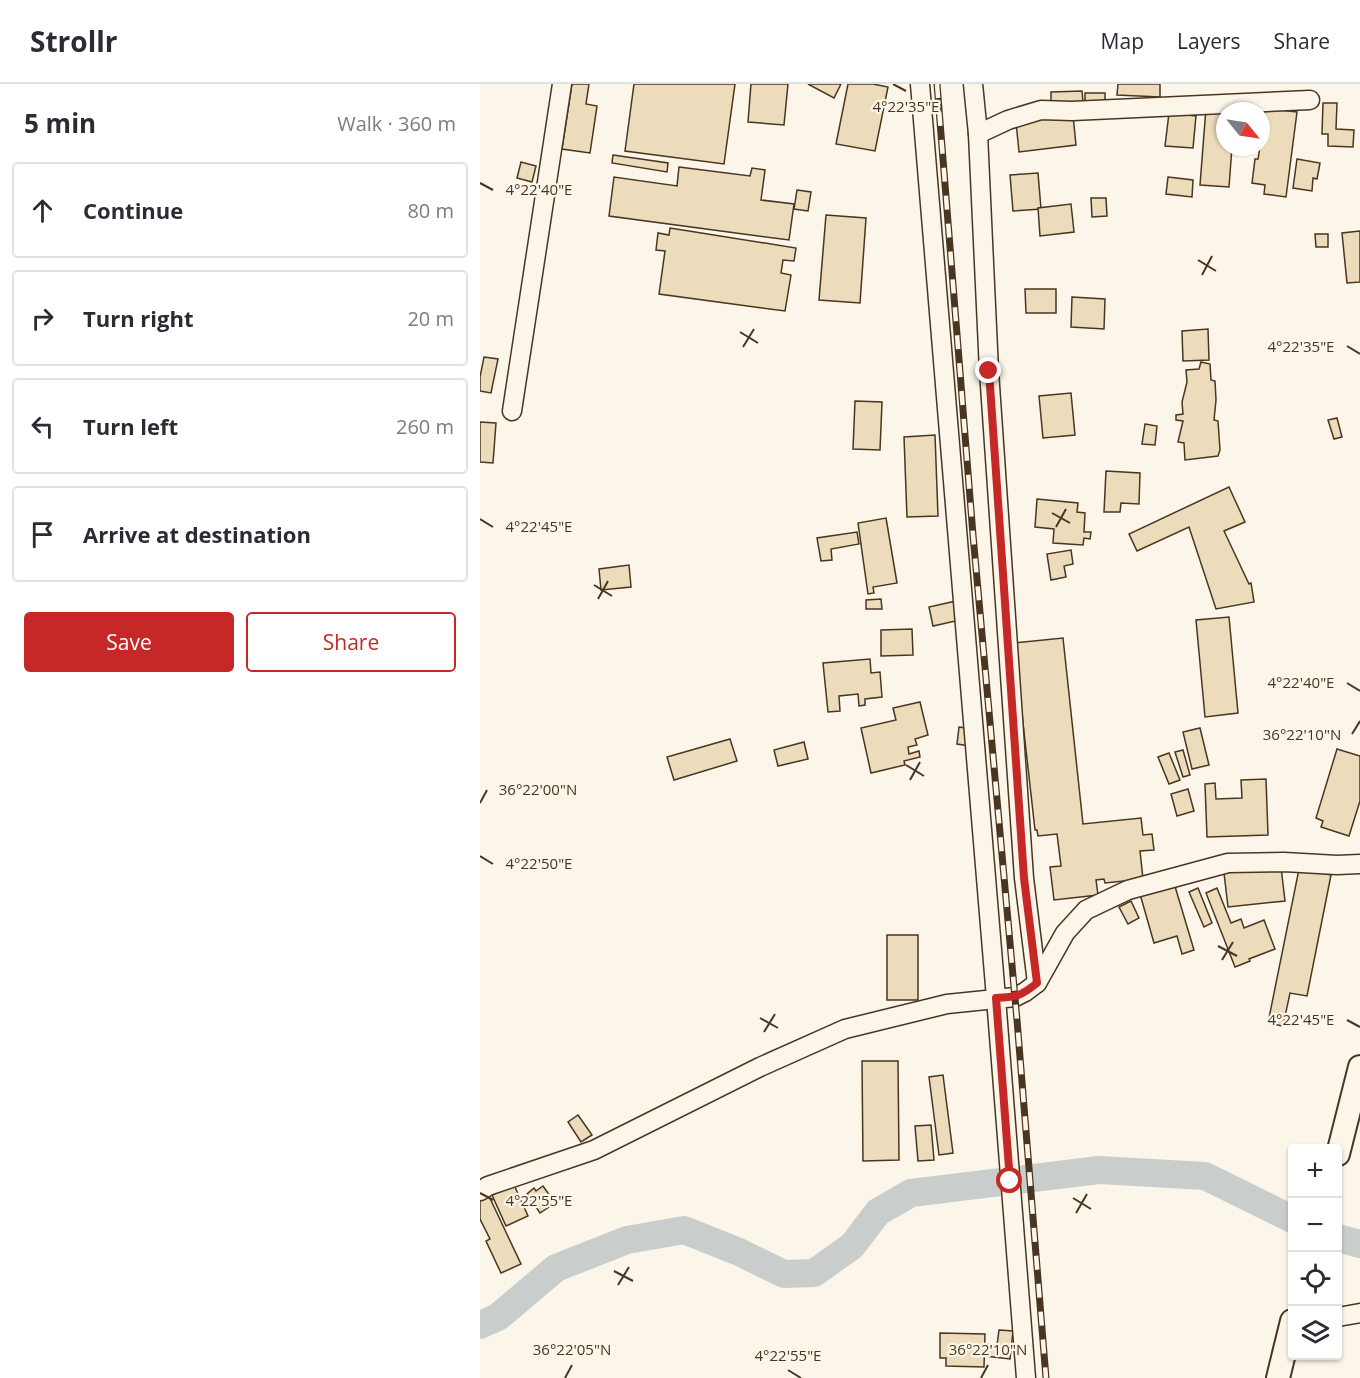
<!DOCTYPE html>
<html lang="en">
<head>
<meta charset="utf-8">
<style>
	:root { --surface:#fff; --page:#f7f7f7; --text:#2b2b33; --muted:#7c7c81; --line:#e1e1e2; --accent:#c62828 }
	body { margin:0; font-family:"Open Sans",sans-serif; background:var(--page); color:var(--text) }
	.controls { position:absolute; right:18px; bottom:18px; display:grid; overflow:hidden; border-radius:6px; box-shadow:0 2px 4px #0004 }
	.controls button { width:54px; height:54px; display:grid; place-items:center; padding:0; border:0; border-bottom:2px solid var(--line); background:var(--surface); color:var(--text); font:30px sans-serif }
	.compass { position:absolute; left:736px; top:18px; width:54px; height:54px; border-radius:50%; background:var(--surface); box-shadow:0 2px 4px #0004; rotate:120deg }
	.stop { position:absolute; width:18px; height:18px; margin:-14px; border:4px solid #c62828; border-radius:50%; background:#fff }
	.stop.end { background:#c62828; border-color:#fff; box-shadow:0 2px 6px #0008 }
	.list { margin:0; padding:0; list-style:none }
	h2 { display:flex; justify-content:space-between; align-items:center; height:78px; margin:0; padding:0 24px; font-size:26px }
	h2 small { font-size:20px; font-weight:400; color:var(--muted) }
	.list li { display:grid; grid-template-columns:39px 1fr auto; gap:18px; align-items:center; box-sizing:border-box; height:96px; margin:0 12px 12px; padding:0 12px; border:2px solid var(--line); border-radius:6px }
	.list b { display:block; font-size:22px; white-space:nowrap }
	.list em { font-size:20px; font-style:normal; color:var(--muted) }
	.actions { display:flex; gap:12px; padding:18px 24px }
	.actions a { flex:1; padding:14px 0; border:2px solid var(--accent); border-radius:6px; text-align:center; font-size:21px; color:var(--accent) }
	.actions .main { background:var(--accent); color:#fff }
	.icon { flex:none; width:33px; height:33px; fill:none; stroke:currentColor; stroke-width:2; stroke-linecap:round; stroke-linejoin:round }
	.map { position:relative; flex:none; width:880px; height:1294px; overflow:hidden }
	header { display:flex; align-items:center; gap:36px; box-sizing:border-box; height:84px; padding:0 30px; background:var(--surface); border-bottom:2px solid var(--line) }
	header strong { font-size:28px }
	nav { display:flex; gap:33px; margin-inline-start:auto; font-size:21px }
	main { display:flex }
	aside { flex:1; background:var(--surface) }
	.map>svg:first-child { display:block }
	.lines { fill:none; stroke-linecap:round; stroke-linejoin:round }
	.river { stroke:#c9cecd; stroke-width:28 }
	.building { fill:#ecdcbc; stroke:#4a3520; stroke-width:1.5 }
	.minor-casing { stroke:#4a3520; stroke-width:21 }
	.major-casing { stroke:#4a3520; stroke-width:26 }
	.minor { stroke:#fbf6e9; stroke-width:18 }
	.major { stroke:#fbf6e9; stroke-width:22 }
	.rail-casing { stroke:#4a3520; stroke-width:7 }
	.rail { stroke:#fbf6e9; stroke-width:4.5; stroke-dasharray:14; stroke-linecap:butt }
	.route { stroke:#c62828; stroke-width:8 }
	.ticks { fill:none; stroke:#4a3520; stroke-width:2 }
	.ticks-label { font-size:15px; text-anchor:middle; fill:#4a3520; stroke:#fbf6e9; stroke-width:4.5; stroke-linejoin:round; paint-order:stroke }
</style>
</head>
<body>
<header>
<strong>Strollr</strong>
<nav><a>Map</a><a>Layers</a><a>Share</a></nav>
</header>
<main>
<aside>
<h2>5 min<small>Walk · 360 m</small></h2>
<ul class="list">
<li><svg class="icon" aria-label="ahead" viewBox="0 0 24 24"><path d="M12 20V5M6 11l6-6 6 6"/></svg><div><b>Continue</b></div><em>80 m</em></li>
<li><svg class="icon" aria-label="right" viewBox="0 0 24 24"><path d="M7 20v-9h11M14 6l5 5-5 5"/></svg><div><b>Turn right</b></div><em>20 m</em></li>
<li><svg class="icon" aria-label="left" viewBox="0 0 24 24"><path d="M17 20v-9H6M10 6l-5 5 5 5"/></svg><div><b>Turn left</b></div><em>260 m</em></li>
<li><svg class="icon" aria-label="arrive" viewBox="0 0 24 24"><path d="M6 21V4h12l-3 4 3 4H6"/></svg><div><b>Arrive at destination</b></div></li>
</ul>
<div class="actions"><a class="main">Save</a><a>Share</a></div>
</aside>
<div class="map">
<svg width="880" height="1294" viewBox="0 0 880 1294">
	<rect width="100%" height="100%" fill="#fbf6e9"/>
	<g class="lines">
		<g class="river">
			<polyline points="858,1154 880,1160"/>
			<polyline points="0,1241 18,1233 76,1184 147,1156 204,1146 259,1168 304,1190 334,1189 372,1162 398,1128 431,1109 619,1086 725,1092 812,1135"/>
		</g>
	</g>
	<g class="building">
		<polygon points="92,0 109,0 106,20 117,22 110,69 82,65"/>
		<polygon points="154,0 255,0 244,80 145,67"/>
		<polygon points="271,0 308,0 304,41 268,38"/>
		<polygon points="328,0 361,0 354,14"/>
		<polygon points="368,0 393,0 408,3 395,67 356,60"/>
		<polygon points="638,0 680,0 680,13 637,11"/>
		<polygon points="602,7 603,18 571,19 571,8"/>
		<polygon points="605,9 625,9 625,22 605,21"/>
		<polygon points="843,19 857,19 856,45 874,46 873,63 848,62 848,50 842,50"/>
		<polygon points="726,24 745,27 745,63 752,63 749,103 720,101"/>
		<polygon points="785,24 817,28 806,113 784,110 785,101 772,99 775,75 778,75 780,63 781,63"/>
		<polygon points="689,29 716,32 713,64 685,62"/>
		<polygon points="593,31 596,61 539,68 536,38"/>
		<polygon points="133,71 188,79 187,88 132,79"/>
		<polygon points="817,75 840,79 837,95 833,94 832,107 813,104"/>
		<polygon points="41,78 56,82 52,98 37,94"/>
		<polygon points="199,83 270,92 272,84 285,86 281,116 314,120 309,156 129,132 134,93 197,102"/>
		<polygon points="558,89 561,125 533,127 530,91"/>
		<polygon points="688,93 713,96 712,113 686,110"/>
		<polygon points="317,106 331,108 328,127 314,125"/>
		<polygon points="611,114 626,114 627,132 612,133"/>
		<polygon points="591,120 594,148 560,152 558,124"/>
		<polygon points="346,131 386,134 380,219 339,216"/>
		<polygon points="190,144 316,164 314,177 303,176 301,189 311,191 305,227 179,210 185,167 176,166 178,149 189,151"/>
		<polygon points="880,147 880,198 867,199 862,149"/>
		<polygon points="835,150 848,150 848,163 836,163"/>
		<polygon points="545,205 576,205 576,229 546,229"/>
		<polygon points="592,213 625,215 624,245 591,243"/>
		<polygon points="728,245 729,276 703,277 702,247"/>
		<polygon points="4,273 18,275 11,309 0,307 0,293"/>
		<polygon points="721,278 730,280 731,296 735,297 736,316 734,336 738,337 740,366 738,372 705,376 704,359 698,358 703,337 696,336 696,331 703,330 702,318 707,298 706,286 719,285"/>
		<polygon points="591,309 595,351 563,354 559,312"/>
		<polygon points="375,317 402,318 400,366 373,365"/>
		<polygon points="857,334 862,353 854,355 848,336"/>
		<polygon points="0,338 16,339 13,379 0,378"/>
		<polygon points="665,340 677,342 675,361 662,360"/>
		<polygon points="455,351 458,432 427,433 424,353"/>
		<polygon points="626,387 660,389 659,420 641,419 640,428 624,428"/>
		<polygon points="749,403 765,438 744,447 769,500 771,499 774,518 736,525 709,443 657,467 649,450"/>
		<polygon points="557,415 598,419 597,428 605,429 604,448 611,448 610,455 604,454 603,461 573,459 574,445 555,443"/>
		<polygon points="406,434 417,499 393,503 394,509 388,510 378,439"/>
		<polygon points="377,448 379,460 351,465 352,476 341,477 337,454"/>
		<polygon points="591,466 593,480 584,482 586,493 571,496 567,470"/>
		<polygon points="149,481 151,503 121,506 119,485"/>
		<polygon points="401,515 402,525 386,525 386,516"/>
		<polygon points="476,517 480,536 453,542 449,523"/>
		<polygon points="749,533 758,629 725,633 716,536"/>
		<polygon points="432,545 433,571 401,572 401,546"/>
		<polygon points="583,554 603,740 661,734 663,751 672,750 674,766 660,767 663,795 625,799 624,795 616,796 618,811 574,816 570,783 581,782 577,750 558,752 557,746 555,746 534,559"/>
		<polygon points="390,575 391,589 400,588 402,613 385,615 385,621 379,622 378,610 359,612 360,627 348,628 343,579"/>
		<polygon points="440,618 448,651 435,655 437,661 428,663 429,670 439,667 440,673 424,677 425,681 391,689 381,644 416,636 413,624"/>
		<polygon points="479,643 492,645 490,662 477,660"/>
		<polygon points="720,644 729,681 712,685 703,648"/>
		<polygon points="250,655 257,677 194,696 187,673"/>
		<polygon points="324,658 328,675 298,682 294,666"/>
		<polygon points="857,665 880,672 880,717 869,752 841,743 843,737 836,734"/>
		<polygon points="703,666 710,691 703,693 695,668"/>
		<polygon points="689,669 700,696 689,700 678,673"/>
		<polygon points="786,695 788,751 727,753 725,700 735,699 736,715 762,714 761,696"/>
		<polygon points="708,705 714,727 697,732 691,710"/>
		<polygon points="801,783 805,817 748,823 744,789"/>
		<polygon points="819,785 851,791 827,912 810,909 803,942 788,939"/>
		<polygon points="694,799 714,866 702,870 697,852 674,859 660,810"/>
		<polygon points="718,804 732,839 724,843 709,808"/>
		<polygon points="737,804 751,839 761,835 764,844 784,836 795,865 769,875 770,877 755,883 726,809"/>
		<polygon points="651,817 659,834 648,840 639,823"/>
		<rect x="407" y="851" width="31" height="65"/>
		<polygon points="382,977 418,977 419,1076 383,1077"/>
		<polygon points="463,991 473,1069 459,1071 449,993"/>
		<polygon points="98,1031 112,1051 101,1058 88,1038"/>
		<polygon points="451,1041 454,1076 438,1077 435,1042"/>
		<polygon points="34,1101 48,1132 26,1142 12,1111"/>
		<polygon points="63,1102 75,1119 60,1129 47,1110 54,1104 56,1107"/>
		<polygon points="8,1110 41,1180 21,1189 6,1157 10,1155 0,1135 0,1114"/>
		<polygon points="519,1246 533,1247 530,1275 505,1272 506,1260 517,1261"/>
		<polygon points="460,1249 505,1250 504,1283 466,1282 466,1274 460,1274"/>
	</g>
	<g class="lines">
		<defs>
			<g id="minor">
				<polyline points="440,0 516,914 546,1294"/>
				<polyline points="493,0 498,50 509,287 544,794 557,899"/>
				<polyline points="498,50 528,36 561,26 592,27 830,16"/>
				<polyline points="32,327 82,0"/>
				<polyline points="0,1107 8,1102 114,1066 280,983 365,945 467,920 535,913 545,908 557,899 585,849 606,826 648,806 748,779 804,778 857,781 880,780"/>
				<polyline points="858,1233 880,1229"/>
			</g>
			<g id="major">
				<polyline points="858,1070 880,983"/>
				<polyline points="798,1294 812,1237"/>
			</g>
		</defs>
		<use href="#minor" class="minor-casing"/>
		<use href="#major" class="major-casing"/>
		<use href="#minor" class="minor"/>
		<use href="#major" class="major"/>
		<defs>
			<polyline id="rail" points="457,0 493,451 537,936 566,1294"/>
		</defs>
		<use href="#rail" class="rail-casing"/>
		<use href="#rail" class="rail"/>
	</g>
	<g class="lines">
		<path class="route" d="M509 287 544 794 557 899C541 912 537 913 516 914L530 1097"/>
	</g>
	<path class="ticks" d="M413 0 426 7M0 99 13 106M718 176 736 187M722 191 732 172M260 248 278 259M867 262 880 270M263 263 274 245M572 429 590 439M0 435 13 443M576 443 586 425M114 501 132 512M118 515 128 497M867 599 880 607M872 650 880 637M426 681 444 692M430 696 440 678M0 719 7 706M0 772 13 780M738 862 757 872M742 876 753 858M280 934 298 944M867 936 880 943M284 948 295 930M0 1109 13 1116M593 1114 611 1125M596 1129 607 1110M134 1187 153 1197M138 1201 149 1183M308 1286 321 1294M85 1294 92 1281M501 1294 508 1281"/>
	<g class="ticks-label">
		<text x="426" y="28">4°22'35"E</text>
		<text x="59" y="111">4°22'40"E</text>
		<text x="821" y="268">4°22'35"E</text>
		<text x="59" y="448">4°22'45"E</text>
		<text x="821" y="604">4°22'40"E</text>
		<text x="822" y="656">36°22'10"N</text>
		<text x="58" y="711">36°22'00"N</text>
		<text x="59" y="785">4°22'50"E</text>
		<text x="821" y="941">4°22'45"E</text>
		<text x="59" y="1122">4°22'55"E</text>
		<text x="92" y="1271">36°22'05"N</text>
		<text x="508" y="1271">36°22'10"N</text>
		<text x="308" y="1277">4°22'55"E</text>
	</g>
</svg>
<div class="controls">
<button>+</button>
<button>−</button>
<button><svg class="icon" aria-label="locate" viewBox="0 0 24 24"><circle cx="12" cy="12" r="6"/><path d="M12 2v4M12 18v4M2 12h4M18 12h4"/></svg></button>
<button><svg class="icon" aria-label="layers" viewBox="0 0 24 24"><path d="M12 4l9 5-9 5-9-5zM3 14l9 5 9-5"/></svg></button>
</div>
<svg class="compass" viewBox="-18 -18 36 36"><path d="M0-13l5 13h-10z" fill="#e53935"/><path d="M0 13l5-13h-10z" fill="#7c7c81"/></svg>
<div class="stop" style="left:530px;top:1097px"></div>
<div class="stop end" style="left:509px;top:287px"></div>
</div>
</main>
</body>
</html>
